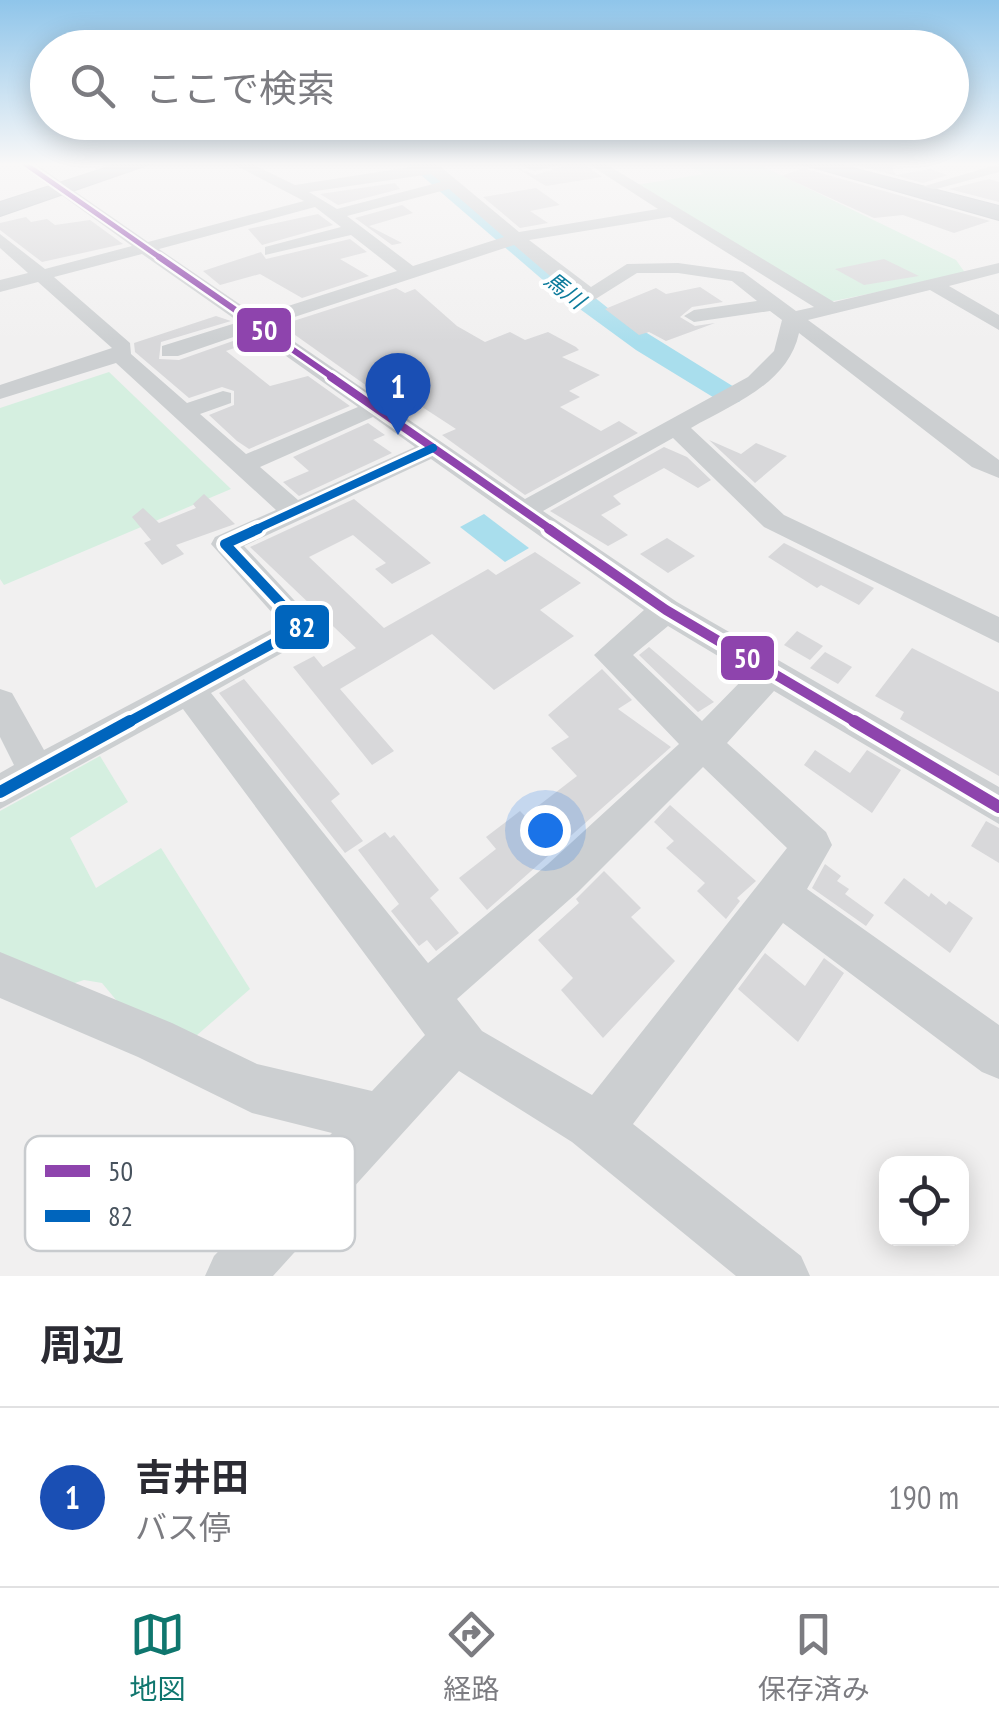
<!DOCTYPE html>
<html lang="ja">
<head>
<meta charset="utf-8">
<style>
	:root { --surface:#fff; --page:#f2f2f3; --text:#2b2b33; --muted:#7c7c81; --line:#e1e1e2; --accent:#0f766e }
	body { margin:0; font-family:"PT Sans Narrow","Noto Sans JP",sans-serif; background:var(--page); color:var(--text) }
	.controls { position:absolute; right:30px; bottom:30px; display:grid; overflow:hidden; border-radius:20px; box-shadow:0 5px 25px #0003 }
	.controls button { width:90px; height:90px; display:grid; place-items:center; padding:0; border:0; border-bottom:2px solid var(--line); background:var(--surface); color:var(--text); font:50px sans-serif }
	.you { position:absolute; left:545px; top:830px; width:35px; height:35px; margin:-25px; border:8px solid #fff; border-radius:50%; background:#1a73e8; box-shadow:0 0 0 15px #1a73e833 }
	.badge { display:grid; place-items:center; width:65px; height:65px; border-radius:50%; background:var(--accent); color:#fff; font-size:32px; font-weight:700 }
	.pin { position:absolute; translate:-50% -82px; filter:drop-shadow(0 2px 5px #0008) }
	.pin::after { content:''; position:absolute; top:52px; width:35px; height:30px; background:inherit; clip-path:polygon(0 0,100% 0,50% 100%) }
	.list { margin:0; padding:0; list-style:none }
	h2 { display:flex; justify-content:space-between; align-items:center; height:130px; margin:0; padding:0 40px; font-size:42px }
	h2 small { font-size:32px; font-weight:400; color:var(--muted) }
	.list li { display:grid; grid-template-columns:65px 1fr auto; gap:30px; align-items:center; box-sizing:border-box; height:180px; padding:0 40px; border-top:2px solid var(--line) }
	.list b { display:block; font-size:38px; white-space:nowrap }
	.list p { margin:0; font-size:32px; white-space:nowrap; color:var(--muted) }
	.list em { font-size:32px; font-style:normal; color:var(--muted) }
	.icon { flex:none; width:55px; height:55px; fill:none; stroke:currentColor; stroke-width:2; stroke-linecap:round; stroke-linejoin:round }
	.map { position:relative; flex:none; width:999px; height:1276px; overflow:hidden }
	.search { position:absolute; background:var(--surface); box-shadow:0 5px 25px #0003; left:30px; right:30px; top:30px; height:110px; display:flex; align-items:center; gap:25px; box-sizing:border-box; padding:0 35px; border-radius:55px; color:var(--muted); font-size:38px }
	.sheet { height:310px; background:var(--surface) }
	nav { display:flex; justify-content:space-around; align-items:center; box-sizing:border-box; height:140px; border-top:2px solid var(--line); background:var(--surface); font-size:28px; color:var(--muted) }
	nav a { display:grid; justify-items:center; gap:5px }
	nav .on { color:var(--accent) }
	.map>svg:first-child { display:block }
	.green { fill:#d5efe0 }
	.water { fill:#a9deed }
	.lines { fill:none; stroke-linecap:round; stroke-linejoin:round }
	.river { fill:#a9deed; fill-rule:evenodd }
	.building { fill:#d8d8da }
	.highway-casing { stroke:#b5bac0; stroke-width:2 }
	.minor { fill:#cccfd1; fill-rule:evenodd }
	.highway { fill:#bcc1c6; fill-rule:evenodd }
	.bus-1-far4-casing { stroke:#fff; stroke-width:9 }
	.bus-1-far3-casing { stroke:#fff; stroke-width:11 }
	.bus-1-far2-casing { stroke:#fff; stroke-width:14 }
	.bus-1-far1-casing { stroke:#fff; stroke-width:18 }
	.bus-1-casing { stroke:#fff; stroke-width:20 }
	.bus-2-far2-casing { stroke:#fff; stroke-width:14 }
	.bus-2-far1-casing { stroke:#fff; stroke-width:18 }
	.bus-2-casing { stroke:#fff; stroke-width:20 }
	.bus-1-far4 { stroke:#8e44ad; stroke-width:5 }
	.bus-1-far3 { stroke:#8e44ad; stroke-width:6 }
	.bus-1-far2 { stroke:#8e44ad; stroke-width:8 }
	.bus-1-far1 { stroke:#8e44ad; stroke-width:10 }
	.bus-1 { stroke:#8e44ad; stroke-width:12 }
	.bus-2-far2 { stroke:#0065bd; stroke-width:8 }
	.bus-2-far1 { stroke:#0065bd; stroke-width:10 }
	.bus-2 { stroke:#0065bd; stroke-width:12 }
	.labels { text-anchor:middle; stroke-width:8; stroke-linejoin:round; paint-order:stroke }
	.far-water-label { font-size:22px; font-style:italic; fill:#0c7b9c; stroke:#fff }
	.key { fill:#fff; stroke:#c8cbce; stroke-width:2.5 }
	.key-label { font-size:28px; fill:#47525d }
	.line-badge { stroke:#fff; stroke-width:4 }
	.badge-label { font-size:28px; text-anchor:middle; font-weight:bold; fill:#fff }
</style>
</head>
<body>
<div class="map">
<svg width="999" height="1276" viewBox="0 0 999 1276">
	<rect width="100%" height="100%" fill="#f1f0f0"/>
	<g class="green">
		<polygon points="756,163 956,260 966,274 829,302 636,185 704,174 685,164"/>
		<polygon points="109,372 231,489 4,585 0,579 0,408"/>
		<polygon points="100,756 128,802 70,838 96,888 161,848 250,989 189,1042 122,1007 102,983 84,980 56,989 0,966 0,811"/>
	</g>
	<polygon class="water" points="484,514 529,548 505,562 460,527"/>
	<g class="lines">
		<polygon class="river" points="407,163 425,163 613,312 739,390 743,396 739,402 721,402 636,350 558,293"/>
	</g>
	<g class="building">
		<polygon points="573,163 583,163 602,177 546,186 515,167 535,175"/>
		<polygon points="849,163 889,163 896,175 930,169 948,175 923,183"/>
		<polygon points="803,168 990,221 954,233 903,215 874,218 782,176"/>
		<polygon points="989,179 999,182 999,202 949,189"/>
		<polygon points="395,183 400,189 338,205 320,194"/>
		<polygon points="536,188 560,205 530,211 548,223 520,228 483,197"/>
		<polygon points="402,205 413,213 369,226 402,243 392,245 355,218"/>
		<polygon points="318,214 333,225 262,245 248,229"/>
		<polygon points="26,217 31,222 47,219 55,225 90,220 123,244 42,262 0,230 0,223"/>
		<polygon points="350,239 367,252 340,259 369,276 302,298 260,274 220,285 203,271 261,252 266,259"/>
		<polygon points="884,259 919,276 864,285 835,269"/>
		<polygon points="700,287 723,302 692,307 680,317 695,326 715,323 666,341 649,332 639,335 605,309 656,288 666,294"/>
		<polygon points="396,288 405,293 415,289 457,326 485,342 510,332 525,340 548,332 576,347 579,350 562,357 600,375 569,391 580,397 560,407 601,431 619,421 638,433 525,495 442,435 456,429 413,401 398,408 281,325"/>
		<polygon points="216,316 231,321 161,342 159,359 179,360 250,335 257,340 226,351 270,386 308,376 350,406 249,449 237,441 209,415 234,405 234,391 222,387 189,398 135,352 134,343"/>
		<polygon points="368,423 385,435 373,440 392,453 299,496 283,482 309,471 293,457"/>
		<polygon points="709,440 741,454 756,443 787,456 755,483"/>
		<polygon points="664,447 687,457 711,480 698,488 664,468 613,496 621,504 601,515 628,535 608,546 550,511"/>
		<polygon points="204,494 235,524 176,545 184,554 162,565 144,543 151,540 132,517 143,508 159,523 196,508 193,504"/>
		<polygon points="354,499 431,563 392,584 375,569 386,563 353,535 309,557 384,628 488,569 496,575 535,552 581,583 540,610 574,636 494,690 432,634 340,689 394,751 372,765 293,667 314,656 323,667 356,648 250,547"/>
		<polygon points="667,538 695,556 668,573 640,554"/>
		<polygon points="784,543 874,588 859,605 821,585 817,588 768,557"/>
		<polygon points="797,631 823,646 810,660 784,645"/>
		<polygon points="649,647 697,688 714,702 698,712 639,655"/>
		<polygon points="912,648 999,692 999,776 900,719 904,712 875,696"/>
		<polygon points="825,652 852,667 838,684 810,668"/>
		<polygon points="602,669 632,700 618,709 671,747 487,910 459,878 496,849 486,837 520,811 525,816 577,776 551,748 569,737 548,715"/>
		<polygon points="244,679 340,794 331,801 363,841 345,853 219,693"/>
		<polygon points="815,750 850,773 867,750 901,770 872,813 804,765"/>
		<polygon points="670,805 756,881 737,898 740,901 726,919 697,891 705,883 666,848 674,841 654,822"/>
		<polygon points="986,821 999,828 999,863 971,846"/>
		<polygon points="385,832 390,838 394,835 439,890 430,898 459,933 436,951 427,940 419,946 391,911 399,904 358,850"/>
		<polygon points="825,864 841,876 837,881 849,889 845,894 874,915 866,926 812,888"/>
		<polygon points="604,871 641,908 631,917 675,961 603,1038 561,990 573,978 538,940 579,903 576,899"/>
		<polygon points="904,878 929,897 931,893 946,905 949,901 973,918 950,953 884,903"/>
		<polygon points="765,953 805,986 824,958 844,973 798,1042 738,989"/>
	</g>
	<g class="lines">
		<defs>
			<g id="highway">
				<polygon points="121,163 153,163 0,216 0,202"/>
				<polygon points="798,163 833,163 999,206 999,220"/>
			</g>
		</defs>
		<use href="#highway" class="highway-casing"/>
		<g class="minor">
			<path d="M17 163H34L148 242 304 201 231 163H250L295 185 436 163 519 232 658 209 587 163H604L834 302 999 263V273L949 286 999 315V330L930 290 808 320 999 460V478L972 467 799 333C788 384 733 404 691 428L784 515 999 617V643L764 527 673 438 543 511 677 602 999 787V824L774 691 727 743 826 832 832 845 807 889 999 1025V1079L982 1072 783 923 633 1124 801 1256 810 1276H736L572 1142 459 1071 273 1276H205L214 1256 332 1133 252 1113 138 1057 0 998V952L172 1023 257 1064 372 1091 425 1035 183 709 0 809V773L14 765 0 737V689L12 693 44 750 282 624 211 544 215 537 276 510 116 363 0 399V385L112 348 38 282 0 292V280L28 273 0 248V234L45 269 132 246ZM431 174 441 182 337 209 309 192ZM449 189 504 237 413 266 347 216ZM315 207 341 227 265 247V255L351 235 397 271 257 316 159 249ZM670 217 814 307 796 311 743 272 678 263 627 264 591 287 529 240ZM514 245 570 293 594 300 637 273H678L732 281 757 301 694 310 684 316 694 322 770 311 782 320 774 351 748 377 525 499 270 325ZM142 254 239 322 162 346V356H178L251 331 358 407 246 454 200 414 231 403V393L223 391 187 403 131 354 130 343 54 277ZM373 417 415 447 298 500 260 467ZM431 459 644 610 594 655 679 744 548 864 428 963 211 693 314 635 319 627 244 546ZM668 626 748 674 702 721 633 655ZM703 767 787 848 592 1095 482 1031 457 999 578 892Z"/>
			<polygon points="515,163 569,163 534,171"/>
			<polygon points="999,164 999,172 925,192 918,188"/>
		</g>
		<use href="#highway" class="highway"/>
		<defs>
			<polyline id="bus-1-far4" points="24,163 162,259"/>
			<polyline id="bus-1-far3" points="159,257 335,379"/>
			<polyline id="bus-1-far2" points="331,377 553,531"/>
			<polyline id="bus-1-far1" points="549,529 666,610 859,724"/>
			<polyline id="bus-1" points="854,721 999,807"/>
			<polyline id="bus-2-far2" points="252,531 433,448"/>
			<polyline id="bus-2-far1" points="125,724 303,627 225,544 258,529"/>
			<polyline id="bus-2" points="0,792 130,721"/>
		</defs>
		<use href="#bus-1-far4" class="bus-1-far4-casing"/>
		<use href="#bus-1-far3" class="bus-1-far3-casing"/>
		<use href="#bus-1-far2" class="bus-1-far2-casing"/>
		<use href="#bus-1-far1" class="bus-1-far1-casing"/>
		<use href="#bus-1" class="bus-1-casing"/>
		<use href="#bus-2-far2" class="bus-2-far2-casing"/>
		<use href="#bus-2-far1" class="bus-2-far1-casing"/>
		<use href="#bus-2" class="bus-2-casing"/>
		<use href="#bus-1-far4" class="bus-1-far4"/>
		<use href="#bus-1-far3" class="bus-1-far3"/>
		<use href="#bus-1-far2" class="bus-1-far2"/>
		<use href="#bus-1-far1" class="bus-1-far1"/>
		<use href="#bus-1" class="bus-1"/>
		<use href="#bus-2-far2" class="bus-2-far2"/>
		<use href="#bus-2-far1" class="bus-2-far1"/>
		<use href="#bus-2" class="bus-2"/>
	</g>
	<linearGradient id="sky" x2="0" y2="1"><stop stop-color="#8fc5ea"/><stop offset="0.48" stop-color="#f9f8f8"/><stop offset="1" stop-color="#f9f8f8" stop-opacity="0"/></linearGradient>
	<rect width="999" height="342" fill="url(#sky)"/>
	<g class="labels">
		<g class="far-water-label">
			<text transform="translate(565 290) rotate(38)" y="8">馬川</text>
		</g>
	</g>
	<rect x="25" y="1136" width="330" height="115" rx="15" class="key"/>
	<rect x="45" y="1165" width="45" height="12" fill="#8e44ad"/>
	<rect x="45" y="1210" width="45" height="12" fill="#0065bd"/>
	<g class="key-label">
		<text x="108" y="1181">50</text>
		<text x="108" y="1226">82</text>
	</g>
	<g class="line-badge">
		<rect x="235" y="306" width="58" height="48" rx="10" fill="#8e44ad"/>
		<rect x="273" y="603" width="58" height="48" rx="10" fill="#0065bd"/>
		<rect x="719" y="634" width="57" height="48" rx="10" fill="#8e44ad"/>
	</g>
	<g class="badge-label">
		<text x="264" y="340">50</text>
		<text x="302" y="637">82</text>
		<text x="747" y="668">50</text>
	</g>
</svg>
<div class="controls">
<button><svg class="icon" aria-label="locate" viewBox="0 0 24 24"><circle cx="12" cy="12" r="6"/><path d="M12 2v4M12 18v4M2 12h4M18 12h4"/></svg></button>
</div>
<div class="you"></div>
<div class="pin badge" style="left:398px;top:435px;background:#1a4fb4">1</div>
<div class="search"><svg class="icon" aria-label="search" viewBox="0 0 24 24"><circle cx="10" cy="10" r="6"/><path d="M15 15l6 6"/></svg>ここで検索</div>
</div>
<section class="sheet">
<h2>周辺<small></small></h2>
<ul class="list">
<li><span class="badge" style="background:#1a4fb4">1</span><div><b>吉井田</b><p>バス停</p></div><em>190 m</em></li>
</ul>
</section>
<nav>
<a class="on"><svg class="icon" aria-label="map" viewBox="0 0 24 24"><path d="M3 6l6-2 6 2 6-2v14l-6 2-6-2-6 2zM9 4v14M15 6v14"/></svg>地図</a>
<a><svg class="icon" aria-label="directions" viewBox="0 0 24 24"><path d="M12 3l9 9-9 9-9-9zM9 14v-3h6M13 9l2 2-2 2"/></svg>経路</a>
<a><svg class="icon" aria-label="saved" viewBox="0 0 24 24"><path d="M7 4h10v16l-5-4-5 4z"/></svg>保存済み</a>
</nav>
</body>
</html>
